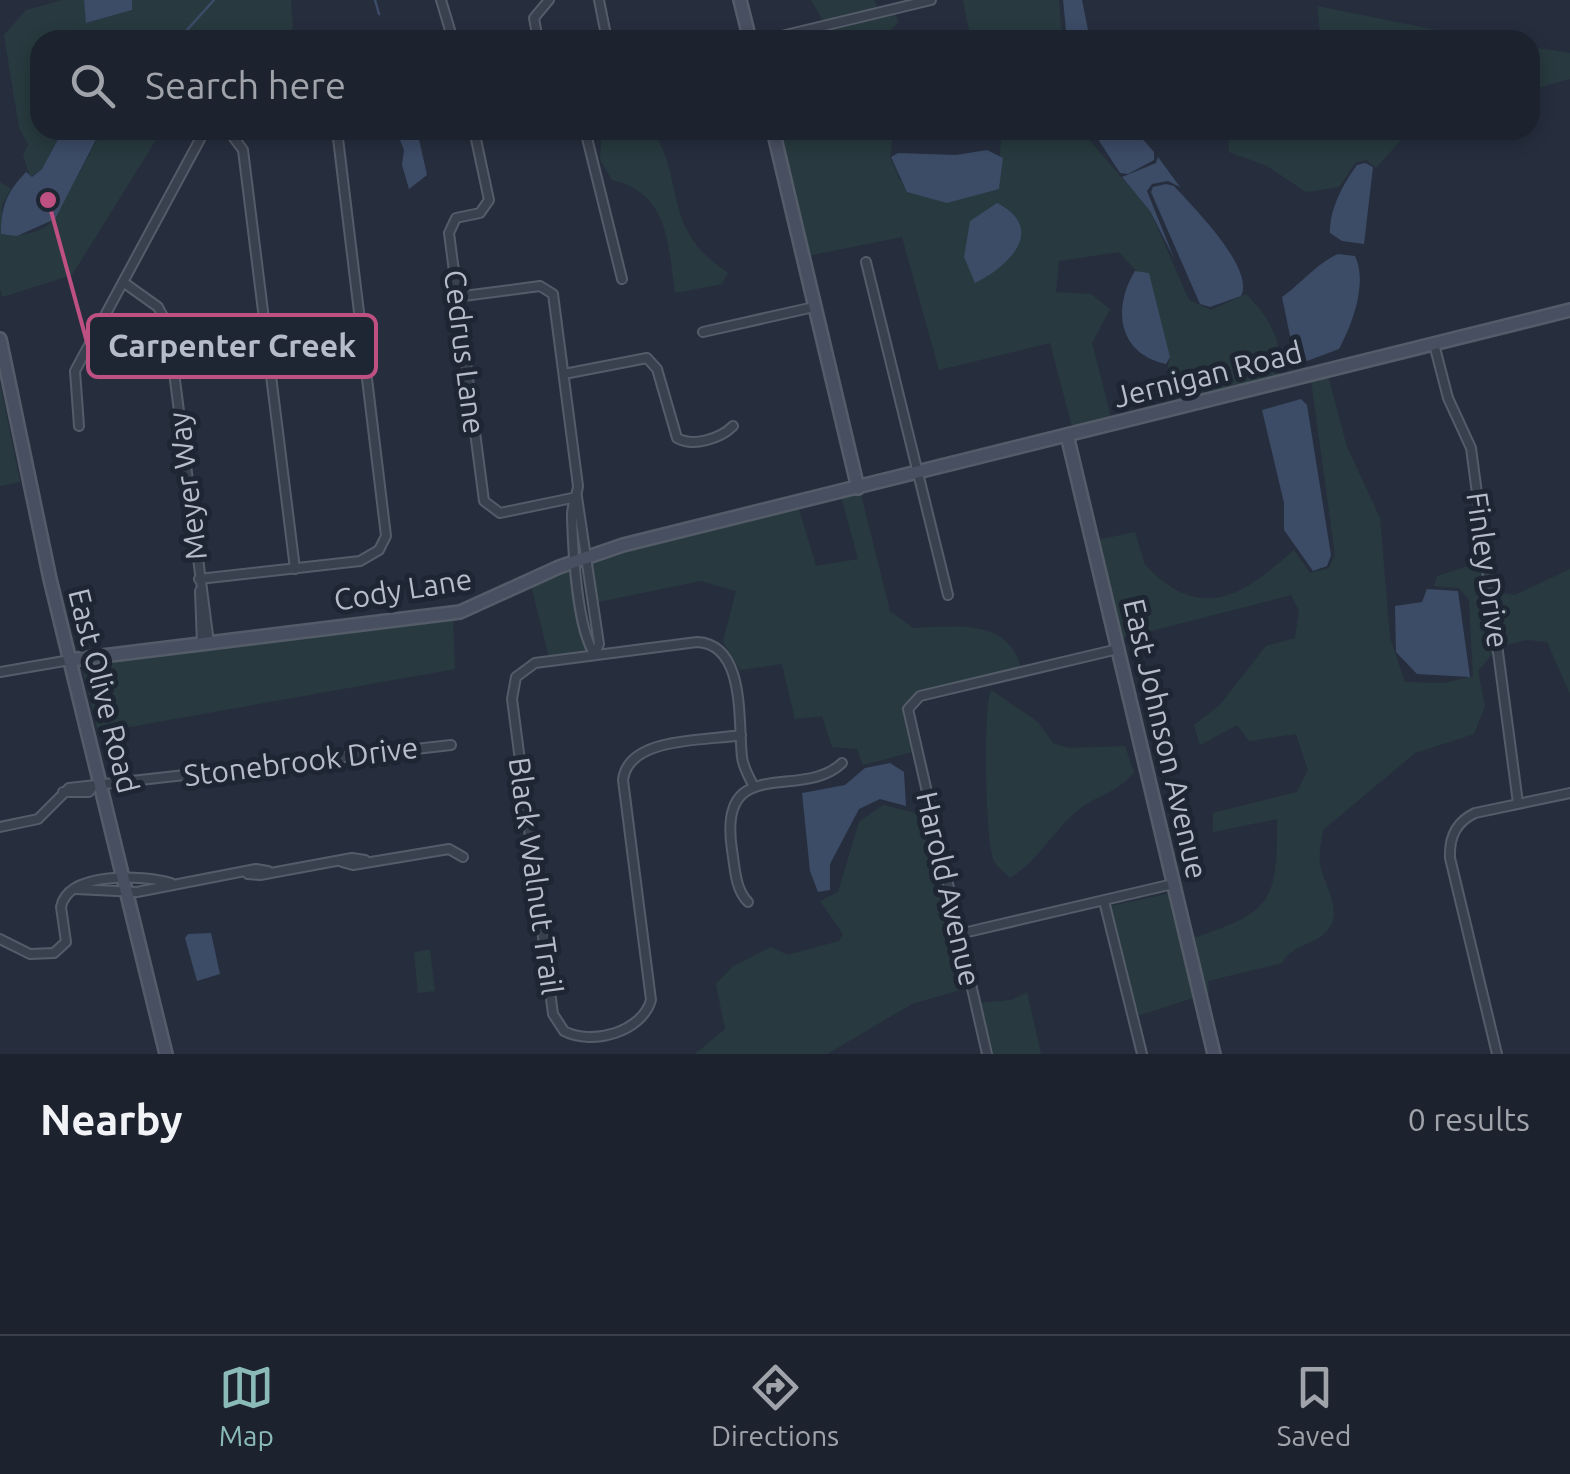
<!DOCTYPE html>
<html lang="en">
<head>
<meta charset="utf-8">
<style>
	:root { --surface:#1c222e; --page:#252a36; --text:#f1f3f6; --muted:#a0a4aa; --line:#3a3f4a; --accent:#8bbbb9 }
	body { margin:0; font-family:Ubuntu,sans-serif; background:var(--page); color:var(--text) }
	.list { margin:0; padding:0; list-style:none }
	h2 { display:flex; justify-content:space-between; align-items:center; height:130px; margin:0; padding:0 40px; font-size:42px }
	h2 small { font-size:32px; font-weight:400; color:var(--muted) }
	.icon { flex:none; width:55px; height:55px; fill:none; stroke:currentColor; stroke-width:2; stroke-linecap:round; stroke-linejoin:round }
	.map { position:relative; flex:none; width:1570px; height:1054px; overflow:hidden }
	.search { position:absolute; background:var(--surface); box-shadow:0 5px 15px #0003; left:30px; right:30px; top:30px; height:110px; display:flex; align-items:center; gap:25px; box-sizing:border-box; padding:0 35px; border-radius:30px; color:var(--muted); font-size:38px }
	.sheet { height:280px; background:var(--surface) }
	nav { display:flex; justify-content:space-around; align-items:center; box-sizing:border-box; height:140px; border-top:2px solid var(--line); background:var(--surface); font-size:28px; color:var(--muted) }
	nav a { display:grid; justify-items:center; gap:5px }
	nav .on { color:var(--accent) }
	.map>svg:first-child { display:block }
	.green { fill:#283a3f }
	.water { fill:#3c4b66 }
	.lines { fill:none; stroke-linecap:round; stroke-linejoin:round }
	.stream { stroke:#3c4b66; stroke-width:2.5 }
	.street-casing { stroke:#555c69; stroke-width:12 }
	.secondary-casing { stroke:#555c69; stroke-width:16 }
	.street { stroke:#3a414e; stroke-width:8 }
	.secondary { stroke:#484f60; stroke-width:11 }
	.labels { text-anchor:middle; stroke-width:10; stroke-linejoin:round; paint-order:stroke }
	.street-label { font-size:30px; fill:#b6bcc9; stroke:#1f2633 }
	.leader { fill:none; stroke:#be5182; stroke-width:4 }
	.callout-dot { fill:#be5182; stroke:#1f2633; stroke-width:4 }
	.callout { fill:#1f2633; stroke:#be5182; stroke-width:4 }
	.callout-label { font-size:32px; text-anchor:middle; font-weight:bold; fill:#b6bcc9 }
</style>
</head>
<body>
<div class="map">
<svg width="1570" height="1054" viewBox="0 0 1570 1054">
	<rect width="100%" height="100%" fill="#262e3e"/>
	<g class="green">
		<polygon points="63,0 84,0 87,23 132,10 132,0 291,0 293,29 271,40 40,40 40,130 63,130 42,169 30,177 23,155 28,145 19,128 4,35 26,10"/>
		<polygon points="811,0 874,0 878,9 824,22"/>
		<polygon points="963,0 1059,0 1062,40 971,40"/>
		<polygon points="1317,6 1476,38 1488,40 1321,40"/>
		<polygon points="895,13 898,22 883,40 781,40"/>
		<polygon points="1530,47 1570,53 1570,79 1530,90"/>
		<path d="M101 130H162L72 275 2 297 0 288V182L11 189 2 205 1 234C16 236 33 235 47 226 53 223 99 139 101 130Z"/>
		<path d="M602 130H653C687 188 661 228 728 273L722 284 675 293C668 243 669 193 612 180L600 159Z"/>
		<path d="M777 130H894L890 157 900 180 972 195 999 189 1001 130H1081L1150 211 1189 300 1211 310 1246 294C1272 320 1283 343 1280 380L1178 405 1167 370 1170 357 1138 273 1119 252 1059 261 1056 292 1091 294 1110 309 1092 343 1112 421 1073 430 1050 343 939 370 902 237 807 256Z"/>
		<polygon points="1228,130 1410,130 1376,168 1367,160 1356,162 1339,187 1306,192 1267,166 1229,152"/>
		<path d="M1328 376 1347 447 1380 518 1390 638 1405 682 1445 683 1473 676 1469 600 1459 588 1434 586 1437 576 1472 565 1483 569 1494 652 1478 671 1485 706 1474 734 1415 753 1323 830C1322 841 1318 852 1320 863 1322 882 1341 905 1331 925 1321 945 1292 943 1282 963L1208 981 1209 993 1204 994 1191 939C1270 912 1278 905 1277 819L1213 832V813L1297 792 1308 770 1296 734 1249 741 1237 725 1200 745 1194 725 1219 706 1266 646 1295 638 1299 611 1291 595 1120 639 1097 540 1135 532 1145 565C1202 624 1242 596 1294 550L1310 573 1329 568 1335 555 1311 380Z"/>
		<polygon points="0,383 20,482 0,486"/>
		<path d="M860 491 890 611 913 628C954 627 1008 617 1021 668L911 697 903 715 912 752 863 765 857 749 832 747 822 716 795 719 782 664 740 670 723 642 736 591 701 581 598 602 592 559 798 506 816 566 858 559 841 496Z"/>
		<polygon points="572,566 587,650 549,657 531,585"/>
		<polygon points="1570,569 1570,694 1547,642 1527,640 1502,646 1492,573 1500,593 1515,595"/>
		<polygon points="453,618 455,669 118,729 97,728 81,662"/>
		<path d="M991 690 1038 722 1053 743 1068 748 1125 746 1134 772C1118 793 1096 795 1077 811 1052 832 1039 860 1010 878 1006 873 997 867 994 861 985 842 983 709 991 690Z"/>
		<polygon points="883,805 927,816 967,988 912,1004 827,1054 695,1054 725,1029 716,984 732,967 771,947 788,955 839,941 843,934 820,901 838,892 859,822"/>
		<polygon points="1171,893 1196,997 1137,1016 1111,906"/>
		<polygon points="430,950 435,991 418,993 414,952"/>
		<polygon points="1027,992 1041,1054 993,1054 980,1003 1011,1000"/>
	</g>
	<g class="water">
		<polygon points="84,0 132,0 132,10 86,23"/>
		<polygon points="1063,0 1082,0 1090,40 1067,40"/>
		<path d="M63 130H101L55 219 17 236 1 234C1 206 7 192 26 172L32 177 42 169Z"/>
		<polygon points="396,130 417,130 427,175 409,189 402,165 404,150"/>
		<polygon points="1092,130 1135,130 1154,152 1154,160 1128,174 1120,173"/>
		<polygon points="987,150 1003,158 999,189 947,203 907,192 891,157 898,153 956,155"/>
		<polygon points="1158,157 1180,187 1168,181 1152,184 1147,191 1174,258 1150,211 1122,177 1156,163"/>
		<path d="M1365 163 1373 167 1364 244 1342 241 1330 233C1329 210 1343 184 1357 165Z"/>
		<path d="M1166 184 1174 186C1193 207 1255 268 1241 296L1210 307 1200 304 1151 192 1153 187Z"/>
		<path d="M997 203C1048 229 1008 267 975 283L964 257 970 221Z"/>
		<path d="M1338 254 1355 256C1368 283 1352 325 1339 349L1299 364 1295 360 1282 297C1301 284 1317 263 1338 254Z"/>
		<path d="M1135 271 1149 273 1170 357 1166 364C1118 354 1112 308 1135 271Z"/>
		<polygon points="1301,399 1307,405 1331,555 1327,566 1313,571 1284,530 1284,503 1262,410"/>
		<polygon points="1427,589 1458,591 1470,677 1417,674 1396,652 1395,606 1422,602"/>
		<polygon points="890,763 904,772 906,806 880,799 859,809 830,864 830,890 818,892 810,871 802,793 845,785 865,768"/>
		<polygon points="211,933 220,974 197,981 185,938 188,934"/>
	</g>
	<g class="lines">
		<g class="stream">
			<polyline points="375,0 379,14"/>
			<polyline points="178,40 214,0"/>
		</g>
		<defs>
			<g id="street">
				<polyline points="441,0 453,40"/>
				<polyline points="599,0 607,40"/>
				<polyline points="299,40 309,36 320,40"/>
				<polyline points="538,40 534,18 549,0"/>
				<polyline points="765,40 931,0"/>
				<polyline points="228,130 243,150 295,569"/>
				<polyline points="474,130 489,200 480,213 456,218 449,233 484,501 500,513 577,497"/>
				<polyline points="585,130 622,279"/>
				<polyline points="866,262 948,595"/>
				<polyline points="123,282 158,307 168,326 209,643"/>
				<path d="M456 297 540 286 553 294 578 486C577 497 571 506 572 517 573 550 577 629 595 655"/>
				<polyline points="703,332 814,307"/>
				<polyline points="1434,344 1448,398 1471,448 1518,803"/>
				<path d="M564 374 647 358 657 369 677 438C693 447 720 439 733 426"/>
				<polyline points="79,426 75,371 205,130"/>
				<polyline points="577,497 599,644 595,655"/>
				<polyline points="199,579 360,561 379,550 386,536 337,130"/>
				<polyline points="200,591 202,644"/>
				<polyline points="0,672 70,660"/>
				<path d="M741 735C707 741 628 736 623 780L651 1000C642 1032 592 1046 564 1031L553 1014 512 699 516 677 535 663 697 642C746 644 738 722 742 757 743 767 749 777 754 787"/>
				<polyline points="63,792 89,792 92,788"/>
				<polyline points="0,827 38,819 69,788 451,745"/>
				<polyline points="342,862 353,865 449,849 463,857"/>
				<polyline points="248,874 260,875 352,858 365,860"/>
				<polyline points="76,889 137,892 256,869 268,871"/>
				<polyline points="1104,901 1142,1054"/>
				<path d="M748 902C735 889 735 868 732 850 717 751 802 802 842 763"/>
				<polyline points="959,934 1173,884"/>
				<path d="M0 939 30 954 54 953 66 942 61 907C68 871 143 875 171 883"/>
				<polyline points="987,1054 908,709 920,696 1118,649"/>
				<path d="M1497 1054 1450 858C1449 837 1456 822 1475 813L1570 793"/>
			</g>
			<g id="secondary">
				<polyline points="740,0 750,40"/>
				<polyline points="773,130 858,488"/>
				<polyline points="0,339 50,579 166,1054"/>
				<polyline points="1067,435 1214,1054"/>
				<polyline points="70,660 460,612 559,567 623,545 1570,310"/>
			</g>
		</defs>
		<use href="#street" class="street-casing"/>
		<use href="#secondary" class="secondary-casing"/>
		<use href="#street" class="street"/>
		<use href="#secondary" class="secondary"/>
	</g>
	<g class="labels">
		<g class="street-label">
			<text transform="translate(464 352) rotate(83)" y="10">Cedrus Lane</text>
			<text transform="translate(1208 375) rotate(-14)" y="10">Jernigan Road</text>
			<text transform="translate(188 486) rotate(-97)" y="10">Meyer Way</text>
			<text transform="translate(1487 570) rotate(82)" y="10">Finley Drive</text>
			<text transform="translate(403 590) rotate(-9)" y="10">Cody Lane</text>
			<text transform="translate(103 691) rotate(76)" y="10">East Olive Road</text>
			<text transform="translate(1165 739) rotate(77)" y="10">East Johnson Avenue</text>
			<text transform="translate(301 762) rotate(-7)" y="10">Stonebrook Drive</text>
			<text transform="translate(535 876) rotate(82)" y="10">Black Walnut Trail</text>
			<text transform="translate(948 889) rotate(77)" y="10">Harold Avenue</text>
		</g>
	</g>
	<path class="leader" d="M48 200L88 346"/>
	<circle class="callout-dot" cx="48" cy="200" r="10"/>
	<rect class="callout" x="88" y="315" width="288" height="62" rx="10"/>
	<g class="callout-label">
		<text x="232" y="357">Carpenter Creek</text>
	</g>
</svg>
<div class="search"><svg class="icon" aria-label="search" viewBox="0 0 24 24"><circle cx="10" cy="10" r="6"/><path d="M15 15l6 6"/></svg>Search here</div>
</div>
<section class="sheet">
<h2>Nearby<small>0 results</small></h2>
<ul class="list">
</ul>
</section>
<nav>
<a class="on"><svg class="icon" aria-label="map" viewBox="0 0 24 24"><path d="M3 6l6-2 6 2 6-2v14l-6 2-6-2-6 2zM9 4v14M15 6v14"/></svg>Map</a>
<a><svg class="icon" aria-label="directions" viewBox="0 0 24 24"><path d="M12 3l9 9-9 9-9-9zM9 14v-3h6M13 9l2 2-2 2"/></svg>Directions</a>
<a><svg class="icon" aria-label="saved" viewBox="0 0 24 24"><path d="M7 4h10v16l-5-4-5 4z"/></svg>Saved</a>
</nav>
</body>
</html>
